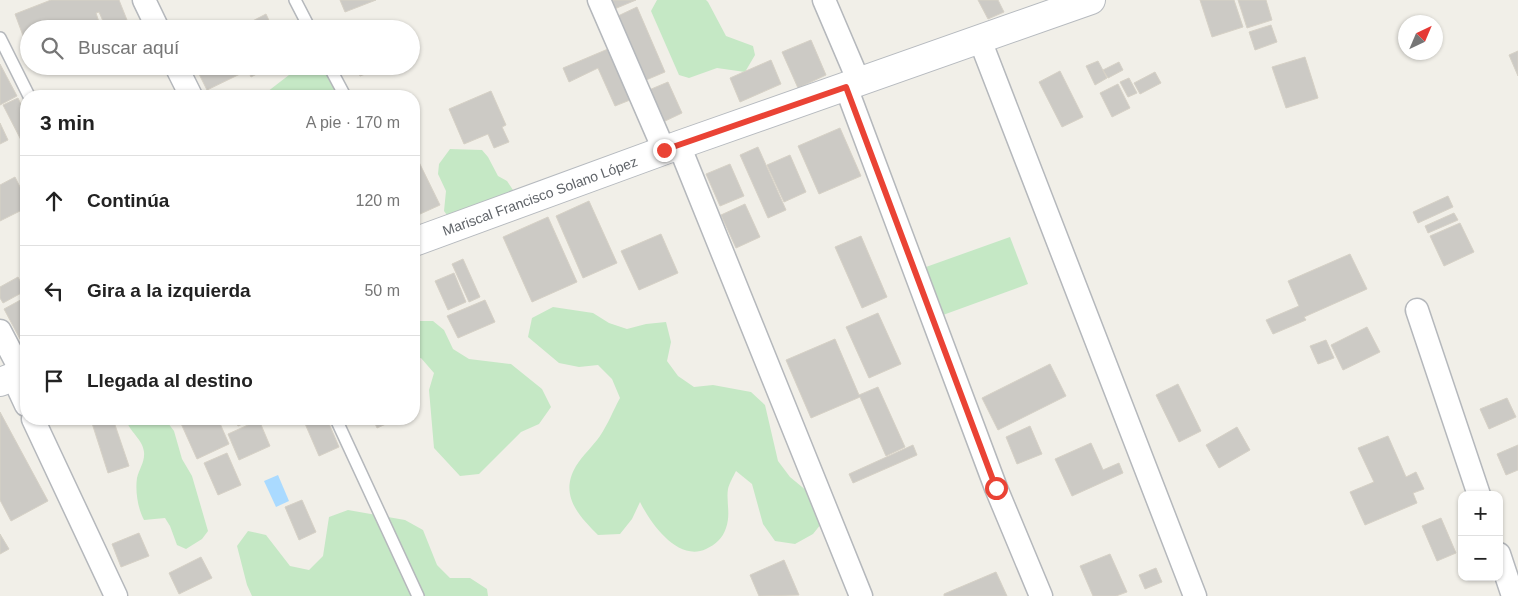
<!DOCTYPE html>
<html lang="es">
<head>
<meta charset="utf-8">
<style>
	:root { --surface:#fff; --page:#f2f2f2; --text:#222; --muted:#767676; --line:#e0e0e0 }
	body { margin:0; font-family:Arial,sans-serif; background:var(--page); color:var(--text) }
	.controls { position:absolute; right:15px; bottom:15px; display:grid; overflow:hidden; border-radius:10px; box-shadow:0 1px 4px #0004 }
	.controls button { width:45px; height:45px; display:grid; place-items:center; padding:0; border:0; border-bottom:1px solid var(--line); background:var(--surface); color:var(--text); font:25px sans-serif }
	.compass { position:absolute; left:1398px; top:15px; width:45px; height:45px; border-radius:50%; background:var(--surface); box-shadow:0 1px 4px #0004; rotate:44deg }
	.stop { position:absolute; width:15px; height:15px; margin:-11px; border:4px solid #ea4335; border-radius:50%; background:#fff }
	.stop.end { background:#ea4335; border-color:#fff; box-shadow:0 1px 5px #0008 }
	.list { margin:0; padding:0; list-style:none }
	h2 { display:flex; justify-content:space-between; align-items:center; height:65px; margin:0; padding:0 20px; font-size:21px }
	h2 small { font-size:16px; font-weight:400; color:var(--muted) }
	.list li { display:grid; grid-template-columns:32px 1fr auto; gap:15px; align-items:center; box-sizing:border-box; height:90px; padding:0 20px; border-top:1px solid var(--line) }
	.list b { display:block; font-size:19px; white-space:nowrap }
	.list em { font-size:16px; font-style:normal; color:var(--muted) }
	.icon { flex:none; width:28px; height:28px; fill:none; stroke:currentColor; stroke-width:2; stroke-linecap:round; stroke-linejoin:round }
	.map { position:relative; flex:none; width:1518px; height:596px; overflow:hidden }
	.search { position:absolute; background:var(--surface); box-shadow:0 1px 4px #0004; left:20px; top:20px; width:400px; height:55px; display:flex; align-items:center; gap:12px; box-sizing:border-box; padding:0 18px; border-radius:28px; color:var(--muted); font-size:19px }
	.panel { position:absolute; background:var(--surface); box-shadow:0 1px 4px #0004; left:20px; top:90px; width:400px; height:335px; border-radius:20px }
	.map>svg:first-child { display:block }
	.green { fill:#c5e8c5 }
	.water { fill:#aadaff }
	.building { fill:#cccac5; stroke:#d6d1c6 }
	.lines { fill:none; stroke-linecap:round; stroke-linejoin:round }
	.lane-casing { stroke:#b5b8bc; stroke-width:14 }
	.street-casing { stroke:#b5b8bc; stroke-width:25 }
	.secondary-casing { stroke:#b6babf; stroke-width:30 }
	.lane { stroke:#fff; stroke-width:11 }
	.street { stroke:#fff; stroke-width:22 }
	.secondary { stroke:#fff; stroke-width:28 }
	.route { stroke:#ea4335; stroke-width:6 }
	.labels { text-anchor:middle; stroke-width:5; stroke-linejoin:round; paint-order:stroke }
	.street-label { font-size:14px; fill:#5f6368; stroke:#fff }
</style>
</head>
<body>
<div class="map">
<svg width="1518" height="596" viewBox="0 0 1518 596">
	<rect width="100%" height="100%" fill="#f1efe8"/>
	<g class="green">
		<polygon points="657,0 706,0 708,2 726,36 753,46 755,55 745,72 717,68 689,78 679,75 651,11"/>
		<polygon points="292,66 330,66 335,96 270,96 267,92 289,75"/>
		<polygon points="450,149 482,150 488,157 498,176 507,181 513,190 514,200 450,219 444,211 446,191 438,174 439,164"/>
		<polygon points="1010,237 1028,284 943,315 926,267"/>
		<path d="M553 307 593 313 609 323 627 329 646 324 666 322 671 342 667 361 678 376 694 387 713 385 751 392 765 405 778 461 790 477 819 501 825 519 813 534 795 544 775 541 763 524 752 484 736 471C733 477 729 484 728 489 726 501 731 514 726 528 723 538 715 545 706 549 678 562 651 524 640 502L632 519 620 534 598 535C578 515 559 495 576 466 583 455 593 446 600 436 608 424 613 411 620 398L612 379 598 365 579 367 559 363 528 337 532 318Z"/>
		<polygon points="414,321 433,321 444,330 453,349 469,359 511,364 542,389 551,407 539,424 521,432 479,474 460,476 434,448 429,390 434,373 421,358 414,360"/>
		<path d="M126 419H165L174 431 182 459 192 476 208 531 202 539 186 549 177 545 170 526 165 518 144 520C138 509 135 491 137 478 139 469 145 462 144 452 143 439 129 432 126 419Z"/>
		<polygon points="348,510 405,520 423,530 437,565 450,578 470,578 487,589 488,596 252,596 247,585 237,546 248,531 266,535 290,566 309,570 323,556 329,517"/>
	</g>
	<polygon class="water" points="278,475 289,501 276,507 264,481"/>
	<g class="building">
		<polygon points="51,0 119,0 127,20 106,28 99,12 96,13 99,22 82,29 71,29 69,24 57,29 29,29 29,40 25,41 15,14"/>
		<polygon points="340,0 376,0 345,12"/>
		<polygon points="608,0 636,0 612,10"/>
		<polygon points="978,0 998,0 1004,12 988,19"/>
		<polygon points="1200,0 1234,0 1243,27 1212,37"/>
		<polygon points="1238,0 1266,0 1272,20 1247,28"/>
		<polygon points="637,7 665,72 646,80 618,16"/>
		<polygon points="266,14 273,29 237,29"/>
		<polygon points="1271,25 1277,42 1255,50 1249,32"/>
		<polygon points="811,40 826,75 798,88 782,52"/>
		<polygon points="608,49 630,100 615,106 598,68 569,82 563,68"/>
		<polygon points="1518,51 1518,76 1509,55"/>
		<polygon points="1305,57 1318,98 1286,108 1272,67"/>
		<polygon points="771,60 781,84 740,102 730,78"/>
		<polygon points="1098,61 1107,78 1095,85 1086,66"/>
		<polygon points="1119,62 1123,70 1108,78 1103,70"/>
		<polygon points="0,64 17,96 0,105"/>
		<polygon points="195,66 236,66 240,74 207,90"/>
		<polygon points="246,66 272,66 251,77"/>
		<polygon points="356,66 381,66 381,68 360,76"/>
		<polygon points="1060,71 1083,117 1062,127 1039,82"/>
		<polygon points="1155,72 1161,83 1140,94 1134,83"/>
		<polygon points="1129,78 1137,93 1128,97 1120,82"/>
		<polygon points="668,82 682,113 663,122 649,90"/>
		<polygon points="1118,84 1130,108 1112,117 1100,93"/>
		<polygon points="491,91 506,125 502,127 509,142 494,148 488,134 464,144 449,109"/>
		<polygon points="18,98 26,115 26,137 21,140 3,105"/>
		<polygon points="0,123 8,140 0,144"/>
		<polygon points="840,128 861,176 819,194 798,146"/>
		<polygon points="758,147 786,210 768,218 740,155"/>
		<polygon points="414,152 440,205 418,215 414,206"/>
		<polygon points="790,155 806,192 784,202 767,165"/>
		<polygon points="730,164 744,196 720,206 706,174"/>
		<polygon points="15,177 26,199 26,208 0,221 0,185"/>
		<polygon points="1448,196 1453,207 1418,223 1413,212"/>
		<polygon points="589,201 617,263 583,278 556,216"/>
		<polygon points="745,204 760,237 736,248 721,215"/>
		<polygon points="1454,213 1458,220 1428,233 1425,226"/>
		<polygon points="548,217 577,282 532,302 503,237"/>
		<polygon points="1460,223 1474,252 1444,266 1430,236"/>
		<polygon points="661,234 678,273 639,290 621,251"/>
		<polygon points="861,236 887,297 862,308 835,247"/>
		<polygon points="1350,254 1367,289 1304,317 1306,320 1273,334 1266,320 1299,306 1288,281"/>
		<polygon points="463,259 480,297 469,302 452,264"/>
		<polygon points="454,273 466,302 448,310 435,281"/>
		<polygon points="18,277 25,291 3,303 0,298 0,287"/>
		<polygon points="26,297 26,336 20,339 4,309"/>
		<polygon points="485,300 495,322 458,338 447,316"/>
		<polygon points="878,313 901,364 869,378 846,327"/>
		<polygon points="1367,327 1380,352 1343,370 1331,345"/>
		<polygon points="835,339 859,395 878,387 905,447 886,456 860,397 811,418 786,360"/>
		<polygon points="1326,340 1334,358 1318,364 1310,346"/>
		<polygon points="1050,364 1066,396 998,430 982,398"/>
		<polygon points="1178,384 1201,431 1179,442 1156,395"/>
		<polygon points="1507,398 1516,417 1489,429 1480,409"/>
		<polygon points="0,412 48,501 11,521 0,500"/>
		<polygon points="96,419 113,419 129,466 108,473 91,420"/>
		<polygon points="179,419 218,419 229,444 197,459"/>
		<polygon points="235,419 254,419 238,426"/>
		<polygon points="303,419 327,419 339,447 319,456"/>
		<polygon points="373,419 397,419 377,428"/>
		<polygon points="259,420 270,446 239,460 228,434"/>
		<polygon points="1030,426 1042,454 1017,464 1006,437"/>
		<polygon points="1237,427 1250,450 1219,468 1206,445"/>
		<polygon points="1388,436 1406,477 1416,472 1424,489 1413,493 1417,503 1365,525 1350,492 1374,482 1358,448"/>
		<polygon points="1091,443 1103,470 1119,463 1123,473 1072,496 1055,459"/>
		<polygon points="913,445 917,455 853,483 849,474"/>
		<polygon points="1518,445 1518,470 1506,475 1497,454"/>
		<polygon points="227,453 241,485 218,495 204,463"/>
		<polygon points="302,500 316,532 299,540 285,507"/>
		<polygon points="1441,518 1456,553 1437,561 1422,526"/>
		<polygon points="139,533 149,556 121,567 112,544"/>
		<polygon points="0,534 9,549 0,554"/>
		<polygon points="1110,554 1127,592 1116,596 1093,596 1080,566"/>
		<polygon points="201,557 212,578 179,594 169,573"/>
		<polygon points="784,560 799,595 759,596 750,575"/>
		<polygon points="1156,568 1162,582 1145,589 1139,575"/>
		<polygon points="996,572 1007,596 944,596 944,594"/>
	</g>
	<g class="lines">
		<defs>
			<g id="lane">
				<polyline points="295,0 310,29"/>
				<polyline points="0,38 29,96"/>
				<polyline points="329,66 345,96"/>
				<polyline points="336,419 418,596"/>
			</g>
			<g id="street">
				<polyline points="144,0 158,29"/>
				<polyline points="599,0 664,150"/>
				<polyline points="824,0 859,82"/>
				<polyline points="980,40 1195,596"/>
				<polyline points="176,66 191,96"/>
				<polyline points="846,87 996,488 1041,596"/>
				<polyline points="679,145 861,596"/>
				<polyline points="1417,310 1479,495"/>
				<polyline points="0,331 22,373"/>
				<polyline points="13,377 26,405"/>
				<polyline points="33,419 116,596"/>
				<polyline points="1499,554 1513,596"/>
			</g>
			<g id="secondary">
				<polyline points="414,242 679,145 1091,0"/>
				<polyline points="0,382 26,372"/>
			</g>
		</defs>
		<use href="#lane" class="lane-casing"/>
		<use href="#street" class="street-casing"/>
		<use href="#secondary" class="secondary-casing"/>
		<use href="#lane" class="lane"/>
		<use href="#street" class="street"/>
		<use href="#secondary" class="secondary"/>
	</g>
	<g class="lines">
		<polyline class="route" points="664,150 846,87 996,488"/>
	</g>
	<g class="labels">
		<g class="street-label">
			<text transform="translate(540 196) rotate(-20)" y="5">Mariscal Francisco Solano López</text>
		</g>
	</g>
</svg>
<div class="controls">
<button>+</button>
<button>−</button>
</div>
<svg class="compass" viewBox="-18 -18 36 36"><path d="M0-13l5 13h-10z" fill="#e53935"/><path d="M0 13l5-13h-10z" fill="#767676"/></svg>
<div class="stop" style="left:996px;top:488px"></div>
<div class="stop end" style="left:664px;top:150px"></div>
<div class="search"><svg class="icon" aria-label="search" viewBox="0 0 24 24"><circle cx="10" cy="10" r="6"/><path d="M15 15l6 6"/></svg>Buscar aquí</div>
<section class="panel">
<h2>3 min<small>A pie · 170 m</small></h2>
<ul class="list">
<li><svg class="icon" aria-label="ahead" viewBox="0 0 24 24"><path d="M12 20V5M6 11l6-6 6 6"/></svg><div><b>Continúa</b></div><em>120 m</em></li>
<li><svg class="icon" aria-label="left" viewBox="0 0 24 24"><path d="M17 20v-9H6M10 6l-5 5 5 5"/></svg><div><b>Gira a la izquierda</b></div><em>50 m</em></li>
<li><svg class="icon" aria-label="arrive" viewBox="0 0 24 24"><path d="M6 21V4h12l-3 4 3 4H6"/></svg><div><b>Llegada al destino</b></div></li>
</ul>
</section>
</div>
</body>
</html>
